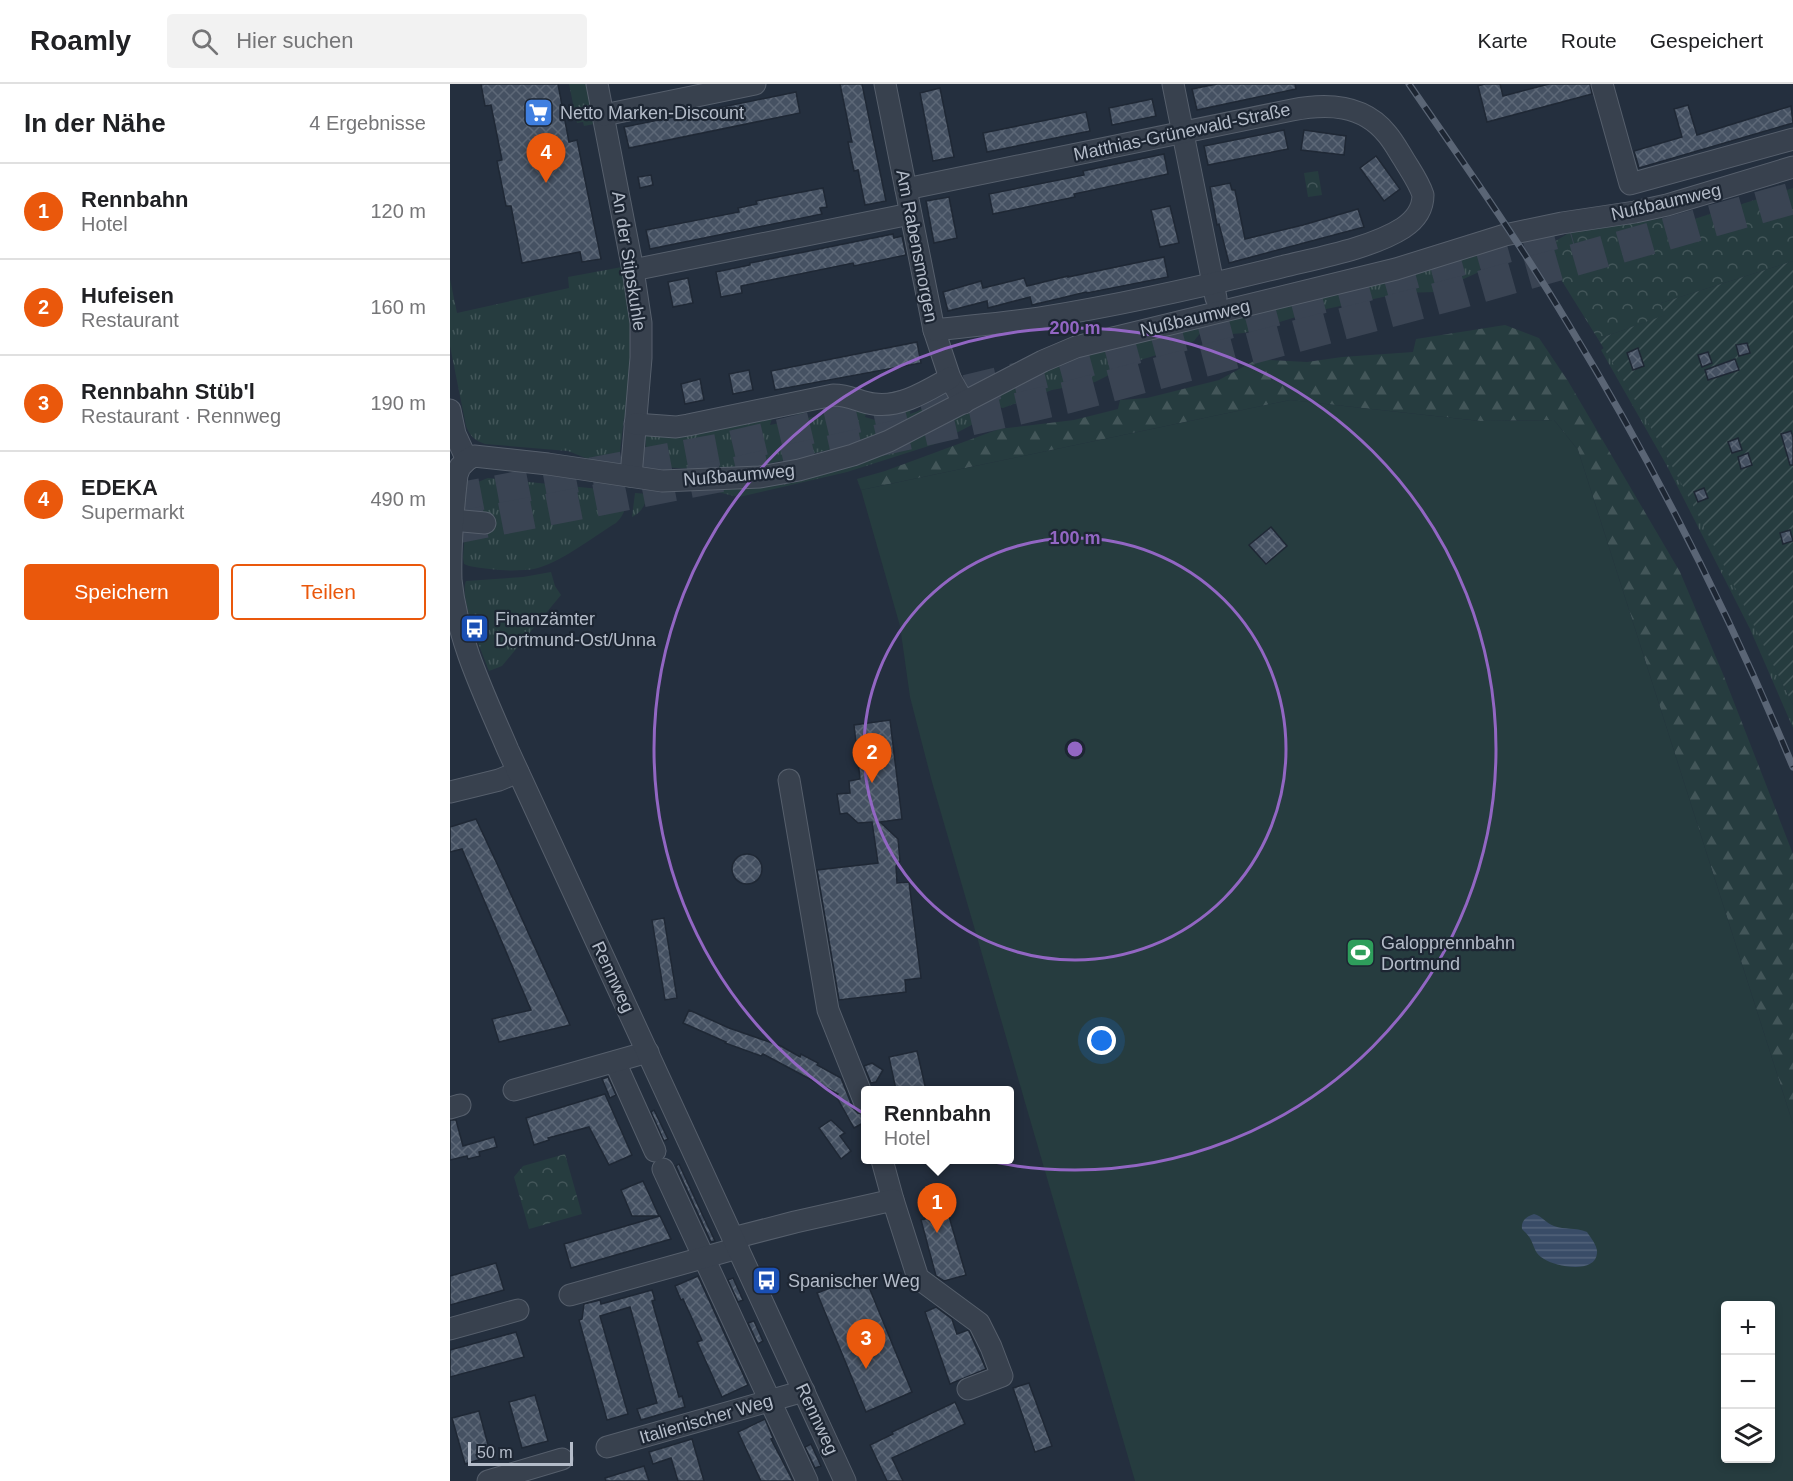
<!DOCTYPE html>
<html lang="de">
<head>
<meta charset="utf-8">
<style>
	:root { --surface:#fff; --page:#f2f2f2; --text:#202124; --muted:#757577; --line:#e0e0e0; --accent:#ea580c }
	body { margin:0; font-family:Helvetica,sans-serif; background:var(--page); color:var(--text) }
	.controls { position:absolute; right:18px; bottom:18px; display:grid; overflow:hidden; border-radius:6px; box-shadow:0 3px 9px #0003 }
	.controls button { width:54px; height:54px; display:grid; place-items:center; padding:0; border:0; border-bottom:2px solid var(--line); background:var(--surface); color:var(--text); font:30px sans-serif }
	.scale { position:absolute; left:18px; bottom:15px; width:105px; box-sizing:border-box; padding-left:6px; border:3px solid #b4bcc9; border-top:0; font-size:16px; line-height:21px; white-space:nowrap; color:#b4bcc9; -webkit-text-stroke:4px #1d2633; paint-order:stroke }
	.you { position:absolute; left:652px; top:957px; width:21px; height:21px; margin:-15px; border:4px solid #fff; border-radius:50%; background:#1a73e8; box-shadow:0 0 0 9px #1a73e833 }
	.badge { display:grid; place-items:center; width:39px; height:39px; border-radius:50%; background:var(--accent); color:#fff; font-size:20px; font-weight:700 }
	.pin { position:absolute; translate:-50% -50px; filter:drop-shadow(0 2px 3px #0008) }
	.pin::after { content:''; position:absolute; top:32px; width:21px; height:18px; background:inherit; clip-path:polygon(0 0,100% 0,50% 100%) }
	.popup { position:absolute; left:411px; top:1002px; width:153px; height:78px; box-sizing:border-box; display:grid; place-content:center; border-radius:6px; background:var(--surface); filter:drop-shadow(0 2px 4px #0005); font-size:20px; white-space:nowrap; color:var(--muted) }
	.popup b { font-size:22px; color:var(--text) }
	.popup::after { content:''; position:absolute; left:50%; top:100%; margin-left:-12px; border:12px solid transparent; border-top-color:var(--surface) }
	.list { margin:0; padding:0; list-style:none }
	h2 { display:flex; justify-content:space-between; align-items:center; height:78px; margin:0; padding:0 24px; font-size:26px }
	h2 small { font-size:20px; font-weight:400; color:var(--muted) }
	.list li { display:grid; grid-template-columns:39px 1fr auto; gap:18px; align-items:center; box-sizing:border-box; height:96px; padding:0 24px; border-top:2px solid var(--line) }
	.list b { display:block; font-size:22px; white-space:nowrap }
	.list p { margin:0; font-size:20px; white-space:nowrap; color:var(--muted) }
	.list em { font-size:20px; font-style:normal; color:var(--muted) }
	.actions { display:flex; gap:12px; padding:18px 24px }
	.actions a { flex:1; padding:14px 0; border:2px solid var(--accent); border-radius:6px; text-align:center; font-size:21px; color:var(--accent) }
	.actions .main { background:var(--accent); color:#fff }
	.icon { flex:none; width:33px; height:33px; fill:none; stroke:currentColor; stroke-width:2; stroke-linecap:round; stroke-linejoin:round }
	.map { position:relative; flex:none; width:1343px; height:1397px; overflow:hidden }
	header { display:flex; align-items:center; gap:36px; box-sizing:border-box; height:84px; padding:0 30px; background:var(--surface); border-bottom:2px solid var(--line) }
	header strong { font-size:28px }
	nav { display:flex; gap:33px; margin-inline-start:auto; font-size:21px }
	.search { width:420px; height:54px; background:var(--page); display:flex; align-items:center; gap:15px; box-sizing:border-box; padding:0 21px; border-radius:6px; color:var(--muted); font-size:22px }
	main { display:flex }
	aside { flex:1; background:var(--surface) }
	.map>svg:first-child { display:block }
	.grass { fill:url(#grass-tufts) }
	.forest { fill:url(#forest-firs) }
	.park { fill:url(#park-crowns) }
	.garden { fill:url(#garden-furrows) }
	.pitch { fill:#263c3f; fill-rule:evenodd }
	.water { fill:url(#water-rules) }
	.building { fill:url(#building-cross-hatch); stroke:#1f2835; stroke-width:1.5 }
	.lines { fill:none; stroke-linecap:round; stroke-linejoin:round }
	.highway-tunnel { stroke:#3a4453; stroke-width:32; stroke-dasharray:32 16; stroke-linecap:butt }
	.minor-casing { stroke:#565f6c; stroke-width:23 }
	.minor { stroke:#38414e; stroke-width:21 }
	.rail-casing { stroke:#5a6575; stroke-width:7 }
	.rail { stroke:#1d2633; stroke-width:4.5; stroke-dasharray:14; stroke-linecap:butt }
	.ring { fill:none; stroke:#9266c3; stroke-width:3 }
	.labels { text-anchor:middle; stroke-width:4.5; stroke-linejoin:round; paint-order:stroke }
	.poi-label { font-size:18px; fill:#b4bcc9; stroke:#1d2633; text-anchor:start }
	.street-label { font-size:18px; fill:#b4bcc9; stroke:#1d2633 }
	.centre { fill:#9266c3; stroke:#1d2633; stroke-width:3 }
	.ring-label { font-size:18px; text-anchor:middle; font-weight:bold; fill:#9266c3; stroke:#1d2633; stroke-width:4.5; stroke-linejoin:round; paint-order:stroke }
</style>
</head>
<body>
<header>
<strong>Roamly</strong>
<div class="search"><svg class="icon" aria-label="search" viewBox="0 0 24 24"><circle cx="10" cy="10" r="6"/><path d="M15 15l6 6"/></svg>Hier suchen</div>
<nav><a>Karte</a><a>Route</a><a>Gespeichert</a></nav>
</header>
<main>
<aside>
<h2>In der Nähe<small>4 Ergebnisse</small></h2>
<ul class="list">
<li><span class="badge">1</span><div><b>Rennbahn</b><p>Hotel</p></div><em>120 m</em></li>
<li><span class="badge">2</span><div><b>Hufeisen</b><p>Restaurant</p></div><em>160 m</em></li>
<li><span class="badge">3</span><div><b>Rennbahn Stüb'l</b><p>Restaurant · Rennweg</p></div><em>190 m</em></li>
<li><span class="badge">4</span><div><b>EDEKA</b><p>Supermarkt</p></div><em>490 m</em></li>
</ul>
<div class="actions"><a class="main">Speichern</a><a>Teilen</a></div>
</aside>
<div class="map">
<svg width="1343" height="1397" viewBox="0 0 1343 1397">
	<defs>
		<pattern id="grass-tufts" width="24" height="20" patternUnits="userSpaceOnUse" patternTransform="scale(1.5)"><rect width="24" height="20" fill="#263c3f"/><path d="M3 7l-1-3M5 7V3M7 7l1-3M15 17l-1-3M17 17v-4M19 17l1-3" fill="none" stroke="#435659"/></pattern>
		<pattern id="forest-firs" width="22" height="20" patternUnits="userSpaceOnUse" patternTransform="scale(1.5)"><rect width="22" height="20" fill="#263c3f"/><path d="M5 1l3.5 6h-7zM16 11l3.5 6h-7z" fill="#435659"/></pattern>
		<pattern id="park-crowns" width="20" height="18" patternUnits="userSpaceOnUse" patternTransform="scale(1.5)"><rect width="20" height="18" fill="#263c3f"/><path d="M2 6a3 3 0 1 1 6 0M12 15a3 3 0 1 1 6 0" fill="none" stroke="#435659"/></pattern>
		<pattern id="garden-furrows" width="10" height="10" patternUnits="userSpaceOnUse" patternTransform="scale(1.5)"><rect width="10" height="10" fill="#263c3f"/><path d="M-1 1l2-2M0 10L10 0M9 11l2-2" fill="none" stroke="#435659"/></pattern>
		<pattern id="water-rules" width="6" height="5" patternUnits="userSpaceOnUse" patternTransform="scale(1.5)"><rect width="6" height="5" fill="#394c67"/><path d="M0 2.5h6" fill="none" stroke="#53647b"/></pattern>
		<pattern id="building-cross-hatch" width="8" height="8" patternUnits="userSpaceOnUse" patternTransform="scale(1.5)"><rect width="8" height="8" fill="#455162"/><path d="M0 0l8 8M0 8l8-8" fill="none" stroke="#5d6877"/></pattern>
	</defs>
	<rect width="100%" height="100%" fill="#242f3e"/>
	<g class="grass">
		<polygon points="119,0 136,0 144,40 134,42 133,38 127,39"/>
		<polygon points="1036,169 1029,188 985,208 952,209 862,228 794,249 782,250 760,245 760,240 950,195"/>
		<path d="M172 183 184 230 180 335 174 334 170 368 156 376H147L138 375 118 367 35 360C24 356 20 352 16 342L0 262V195L7 229 119 204 118 193Z"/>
		<polygon points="749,241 751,248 744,257 733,263 687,277 645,298 602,306 553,324 544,322 539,314 625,272"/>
		<path d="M1154 264C1225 378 1284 500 1343 621V644L1300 545 1217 382 1151 266Z"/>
		<path d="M491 303V311L488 320 436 347 414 355 374 367 317 380H299L282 383 244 385 211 383 199 377 196 371 195 347 324 328 320 341 344 336 351 323 357 321 352 335 373 331 379 317 418 323 415 333 432 338 443 337 453 321 461 319 460 330C473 326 473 324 479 314 481 310 487 306 491 303Z"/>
		<polygon points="532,318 540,328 539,332 485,360 397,388 289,413 263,407"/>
		<path d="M38 394 170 407 174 408C178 421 175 430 166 439 144 452 109 480 84 485 63 488 41 486 19 482L14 480 13 474 18 409 25 399Z"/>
		<path d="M185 409 198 410C197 419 190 430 182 433Z"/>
		<path d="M101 488 105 502 111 511 52 582 39 587C32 569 9 514 16 497L73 493Z"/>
	</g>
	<polygon class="forest" points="1055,241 1089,254 1118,297 1230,488 1273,590 1343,770 1343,1040 1128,366 1104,336 1030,337 840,316 411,406 407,395 435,387 549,345 624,336 668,325 670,316 697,314 769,296 804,277 818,276 857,278 892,273 963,268 966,255"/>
	<g class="park">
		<polygon points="868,87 872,111 858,113 854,89"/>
		<polygon points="1343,104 1343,177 1211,219 1216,231 1148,255 1092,165 1119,149 1215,134 1222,142"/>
		<polygon points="115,1070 132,1130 79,1145 64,1093 73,1082"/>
	</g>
	<path class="garden" d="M1343 177V621C1282 497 1222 372 1148 255L1215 231 1211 219Z"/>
	<path class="pitch" d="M840 316 1030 337 1104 336 1128 366 1343 1040V1397H685L482 698 460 613 450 542 411 406ZM1276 1222H1320V1374H1276Z"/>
	<path class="water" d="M1084 1130C1092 1132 1096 1139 1104 1142 1115 1146 1125 1143 1137 1148 1140 1153 1148 1162 1147 1169 1146 1190 1106 1183 1094 1175 1085 1170 1085 1164 1081 1156 1079 1152 1075 1148 1072 1145 1071 1136 1076 1133 1084 1130Z"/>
	<g class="building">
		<polygon points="31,0 108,0 119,58 127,56 151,175 132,178 130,168 72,179 61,122 56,122 47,77 52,76 41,21 35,22"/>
		<polygon points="390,0 412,0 436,117 415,121 408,86 404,87 398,58 402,58"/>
		<polygon points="767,0 845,0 846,5 747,26 742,5"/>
		<polygon points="1035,0 1050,0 1053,12 1099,0 1140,0 1142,10 1037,38 1028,2"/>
		<polygon points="490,4 504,73 483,77 470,9"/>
		<polygon points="346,8 350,29 179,64 174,43"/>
		<polygon points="702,15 706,32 662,41 659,24"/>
		<polygon points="1238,21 1247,51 1341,22 1343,39 1189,84 1184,67 1232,53 1224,25"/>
		<polygon points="636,28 640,47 537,68 533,49"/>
		<polygon points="834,46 838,65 758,81 754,62"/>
		<polygon points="854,46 896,52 894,71 851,66"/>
		<polygon points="714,70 718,90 624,110 625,113 543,130 539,110 634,91 633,87"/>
		<polygon points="926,72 950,105 934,117 910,84"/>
		<polygon points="201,91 203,101 190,104 188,93"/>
		<polygon points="780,99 782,106 785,106 795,155 853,141 908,125 914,143 779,179 769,140 767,141 760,103"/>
		<polygon points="373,104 377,123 370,124 372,130 200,165 196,146 289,128 288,124 307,120 306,117"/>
		<polygon points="499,113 507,154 484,159 476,117"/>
		<polygon points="720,122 729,159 710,163 701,126"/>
		<polygon points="443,150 444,154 452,152 456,171 404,182 403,179 291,202 292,209 271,213 266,188 300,181 300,179"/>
		<polygon points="714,173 718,193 637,209 636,208 582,221 580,213 538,224 537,217 498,227 493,208 531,197 533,204 574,194 577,202 618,192 618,193"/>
		<polygon points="238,194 243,219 223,223 218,198"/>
		<polygon points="467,258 471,279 325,306 321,287"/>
		<polygon points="1297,259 1300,269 1289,272 1286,261"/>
		<polygon points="1188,264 1194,282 1183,286 1177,269"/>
		<polygon points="1258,268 1262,279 1252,283 1248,271"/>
		<polygon points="1285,275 1289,286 1258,296 1255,286"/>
		<polygon points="299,286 303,306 283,310 279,290"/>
		<polygon points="250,295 254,316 235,320 231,300"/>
		<polygon points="1341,347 1343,353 1343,381 1340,381 1331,350"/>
		<polygon points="1288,354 1292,366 1282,369 1278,358"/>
		<polygon points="1298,369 1302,381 1291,385 1288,373"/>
		<polygon points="1254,404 1258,414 1248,418 1244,408"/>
		<polygon points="821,443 837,462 816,480 799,461"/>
		<polygon points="1340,446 1343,457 1333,460 1330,449"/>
		<polygon points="440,636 452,735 430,738 448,755 450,777 446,782 447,799 459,798 471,894 455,896 456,908 389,916 367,786 428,779 422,738 408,739 397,729 390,730 387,710 400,709 399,697 410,695 404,641"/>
		<polygon points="26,735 49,784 120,941 49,958 42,935 81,926 12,765 0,768 0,743"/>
		<circle cx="297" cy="785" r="15"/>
		<polygon points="214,834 227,914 215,916 202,836"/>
		<polygon points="239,926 279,944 331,962 350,973 351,970 368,979 367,981 391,994 403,1024 408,1029 415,1031 415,1038 404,1044 386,1012 388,1010 313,970 311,972 275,959 276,958 233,939"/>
		<polygon points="467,967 476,1006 446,1006 439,973"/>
		<polygon points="422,979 433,986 426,998 421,999 414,982"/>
		<polygon points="158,993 166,1011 160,1014 152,995"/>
		<polygon points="155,1010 182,1071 159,1081 139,1043 98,1054 99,1056 84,1061 76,1034"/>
		<polygon points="204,1026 218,1055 214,1057 201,1028"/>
		<polygon points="0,1036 6,1036 13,1062 44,1053 47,1063 29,1068 30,1072 18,1075 17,1072 0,1076"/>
		<polygon points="381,1036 395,1049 390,1052 401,1067 391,1075 369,1044"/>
		<polygon points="229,1080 253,1132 265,1157 261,1158 226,1082"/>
		<polygon points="193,1097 200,1112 209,1132 182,1132 171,1106"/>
		<polygon points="498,1129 516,1191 494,1197 486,1192 471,1136"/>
		<polygon points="210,1132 221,1155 121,1184 114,1160"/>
		<polygon points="46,1179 54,1206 0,1221 0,1192"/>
		<polygon points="414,1191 462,1308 416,1328 367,1209"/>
		<polygon points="248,1192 298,1301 272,1313 247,1258 252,1256 233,1215 231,1216 225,1202"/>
		<polygon points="283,1194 293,1216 288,1218 278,1196"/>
		<polygon points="202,1206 205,1216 202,1217 229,1313 232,1312 235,1323 191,1336 187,1325 207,1319 180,1223 150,1232 178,1330 157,1336 129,1236 132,1235 134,1220 150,1216 151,1220"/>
		<polygon points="486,1223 502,1235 507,1250 518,1246 519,1247 536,1285 500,1300 475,1228"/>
		<polygon points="304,1237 313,1257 308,1260 298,1239"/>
		<polygon points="66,1248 74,1273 0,1293 0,1266"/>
		<polygon points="579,1299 602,1362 585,1368 563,1304"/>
		<polygon points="85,1311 98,1357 72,1364 59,1318"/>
		<polygon points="505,1318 515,1340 442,1374 453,1397 437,1397 420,1361 443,1350 442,1348"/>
		<polygon points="29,1327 41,1372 15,1380 2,1334"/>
		<polygon points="315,1335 323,1354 321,1355 343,1397 311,1397 288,1348"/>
		<polygon points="242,1355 254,1397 228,1397 221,1374 203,1380 199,1368"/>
		<polygon points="361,1360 371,1382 365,1384 355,1363"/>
		<polygon points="194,1382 199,1397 156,1397 155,1394"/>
	</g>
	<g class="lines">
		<g class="highway-tunnel">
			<polyline points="0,416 272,365 608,285 1003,178 1120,145"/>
			<polyline points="4,444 276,391 615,314 1012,208 1343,114"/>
		</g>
		<defs>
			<g id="minor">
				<polyline points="147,0 183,186 191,239 191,274 181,392"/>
				<polyline points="435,0 484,246 500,294 514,319"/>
				<polyline points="723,0 766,214"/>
				<polyline points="1152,0 1180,100 1343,55"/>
				<polyline points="154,31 305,0"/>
				<path d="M456 105 842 26C877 19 913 20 937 50 943 57 948 66 953 74 960 86 969 98 973 111 973 126 965 136 953 144 922 164 867 174 831 183 751 203 670 221 589 234 554 239 519 242 484 246"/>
				<polyline points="183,186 460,130"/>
				<polyline points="0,326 5,350 17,376"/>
				<path d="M185 340 226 343 238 341 383 311C401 311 408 318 424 320 451 324 478 306 500 294"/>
				<polyline points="2,436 35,439"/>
				<polyline points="339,696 378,926 415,1019"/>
				<polyline points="0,708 49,696 68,688"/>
				<polyline points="165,978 205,1067"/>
				<polyline points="64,1006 198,968"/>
				<polyline points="0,1024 10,1021"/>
				<polyline points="432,1076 443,1116"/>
				<polyline points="213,1085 357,1397"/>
				<polyline points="283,1154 345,1138 443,1116 468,1194 529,1239 541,1263 552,1292 518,1305"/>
				<polyline points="120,1211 288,1164"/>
				<polyline points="0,1245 68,1226"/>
				<polyline points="157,1363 354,1307"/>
				<polyline points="38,1397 112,1375"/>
				<path d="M395 1397 58 666C35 612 7 556 1 496 0 461 3 426 7 391L10 383 17 376 24 372 98 380 212 397 310 393 349 386 403 371 439 357 593 277 626 263 946 185 1055 151 1112 139 1185 128 1217 121 1343 83"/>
			</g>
		</defs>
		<use href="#minor" class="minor-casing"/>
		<use href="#minor" class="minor"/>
		<defs>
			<path id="rail" d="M959 0C1013 78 1068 156 1117 238 1204 381 1279 529 1343 683"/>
		</defs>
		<use href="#rail" class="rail-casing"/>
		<use href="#rail" class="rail"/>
	</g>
	<g class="ring">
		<circle cx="625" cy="665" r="211"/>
		<circle cx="625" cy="665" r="421"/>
	</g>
	<defs>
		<symbol id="supermarket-square" viewBox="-11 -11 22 22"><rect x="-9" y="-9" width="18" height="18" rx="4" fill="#3f7fe0" stroke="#1d2633"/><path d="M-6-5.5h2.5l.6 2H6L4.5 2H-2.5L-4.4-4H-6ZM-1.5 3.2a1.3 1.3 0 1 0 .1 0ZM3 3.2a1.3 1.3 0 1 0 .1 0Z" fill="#fff"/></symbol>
		<symbol id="bus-square" viewBox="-11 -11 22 22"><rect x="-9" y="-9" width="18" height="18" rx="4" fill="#1a4fb4" stroke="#1d2633"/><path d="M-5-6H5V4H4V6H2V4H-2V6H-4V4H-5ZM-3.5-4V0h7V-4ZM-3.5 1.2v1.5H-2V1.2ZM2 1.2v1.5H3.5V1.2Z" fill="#fff"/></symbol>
		<symbol id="stadium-square" viewBox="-11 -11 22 22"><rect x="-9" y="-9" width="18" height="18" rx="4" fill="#2e9e5b" stroke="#1d2633"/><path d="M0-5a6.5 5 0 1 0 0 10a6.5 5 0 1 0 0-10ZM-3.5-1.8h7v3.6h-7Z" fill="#fff"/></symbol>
	</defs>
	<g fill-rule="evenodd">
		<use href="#supermarket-square" x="72" y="12" width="33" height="33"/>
		<use href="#bus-square" x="8" y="528" width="33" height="33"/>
		<use href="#stadium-square" x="894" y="852" width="33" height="33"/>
		<use href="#bus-square" x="300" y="1180" width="33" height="33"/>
	</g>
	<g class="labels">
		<g class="poi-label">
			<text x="110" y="35">Netto Marken-Discount</text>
			<text x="45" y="541">Finanzämter<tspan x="45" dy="21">Dortmund-Ost/Unna</tspan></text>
			<text x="931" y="865">Galopprennbahn<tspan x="931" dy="21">Dortmund</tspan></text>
			<text x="338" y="1203">Spanischer Weg</text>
		</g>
		<g class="street-label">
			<text transform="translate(732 48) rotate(-12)" y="6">Matthias-Grünewald-Straße</text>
			<text transform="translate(1216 118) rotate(-13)" y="6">Nußbaumweg</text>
			<text transform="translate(467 162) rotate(79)" y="6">Am Rabensmorgen</text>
			<text transform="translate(179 177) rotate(81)" y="6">An der Stipskuhle</text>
			<text transform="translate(745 234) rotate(-13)" y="6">Nußbaumweg</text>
			<text transform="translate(289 391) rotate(-5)" y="6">Nußbaumweg</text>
			<text transform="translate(163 893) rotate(65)" y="6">Rennweg</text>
			<text transform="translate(256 1335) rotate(-16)" y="6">Italienischer Weg</text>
			<text transform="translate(367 1335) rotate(65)" y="6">Rennweg</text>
		</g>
	</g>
	<circle cx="625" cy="665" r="9" class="centre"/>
	<g class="ring-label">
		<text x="625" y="250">200 m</text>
		<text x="625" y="460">100 m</text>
	</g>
</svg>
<div class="controls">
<button>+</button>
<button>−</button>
<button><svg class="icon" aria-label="layers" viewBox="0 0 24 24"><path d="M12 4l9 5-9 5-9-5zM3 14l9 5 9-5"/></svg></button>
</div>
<div class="scale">50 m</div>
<div class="you"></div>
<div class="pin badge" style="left:487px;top:1149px">1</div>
<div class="popup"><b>Rennbahn</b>Hotel</div>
<div class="pin badge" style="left:422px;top:699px">2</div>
<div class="pin badge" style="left:416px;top:1285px">3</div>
<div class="pin badge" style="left:96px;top:99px">4</div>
</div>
</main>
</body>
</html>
